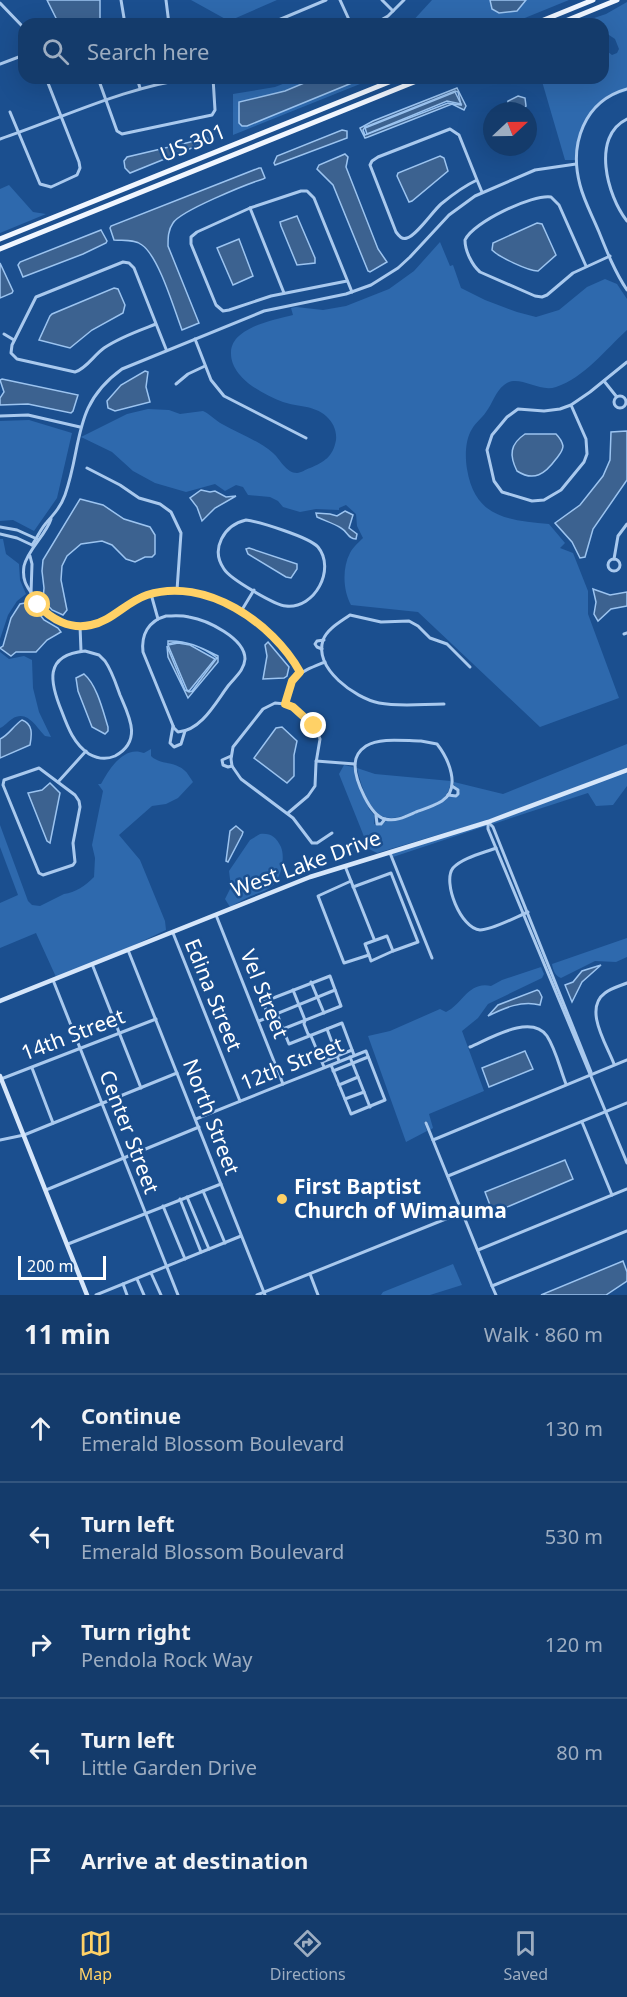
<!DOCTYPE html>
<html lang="en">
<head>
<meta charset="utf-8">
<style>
	:root { --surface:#143b6b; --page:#1d4271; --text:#f1f3f6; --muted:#9dadc1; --line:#33557e; --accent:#ffd166 }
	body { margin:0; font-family:"Noto Sans",sans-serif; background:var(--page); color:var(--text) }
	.compass { position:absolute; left:483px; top:102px; width:54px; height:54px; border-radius:50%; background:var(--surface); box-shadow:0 6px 24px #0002; rotate:68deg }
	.scale { position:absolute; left:18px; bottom:15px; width:88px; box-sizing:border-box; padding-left:6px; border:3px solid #fff; border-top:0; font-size:16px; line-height:21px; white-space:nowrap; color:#fff; -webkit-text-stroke:4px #1b4f8f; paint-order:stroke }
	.stop { position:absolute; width:18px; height:18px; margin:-14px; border:4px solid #ffd166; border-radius:50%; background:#fff }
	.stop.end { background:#ffd166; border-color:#fff; box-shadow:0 2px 6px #0008 }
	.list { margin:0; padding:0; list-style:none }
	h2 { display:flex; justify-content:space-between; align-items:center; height:78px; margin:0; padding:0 24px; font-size:26px }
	h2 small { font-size:20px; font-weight:400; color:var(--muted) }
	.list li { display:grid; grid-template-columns:39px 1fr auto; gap:18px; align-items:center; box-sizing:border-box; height:108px; padding:0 24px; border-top:2px solid var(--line) }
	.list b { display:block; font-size:22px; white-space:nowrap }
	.list p { margin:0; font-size:20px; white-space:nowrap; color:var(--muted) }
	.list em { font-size:20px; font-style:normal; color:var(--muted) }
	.icon { flex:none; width:33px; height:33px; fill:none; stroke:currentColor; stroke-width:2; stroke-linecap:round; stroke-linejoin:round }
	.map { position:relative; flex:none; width:627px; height:1295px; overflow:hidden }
	.search { position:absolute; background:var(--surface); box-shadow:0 6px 24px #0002; left:18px; right:18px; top:18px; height:66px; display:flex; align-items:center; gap:15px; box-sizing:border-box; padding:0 21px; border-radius:18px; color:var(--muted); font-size:22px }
	.sheet { height:618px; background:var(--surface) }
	nav { display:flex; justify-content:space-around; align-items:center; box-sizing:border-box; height:84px; border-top:2px solid var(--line); background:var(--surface); font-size:16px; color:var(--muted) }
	nav a { display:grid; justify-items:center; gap:3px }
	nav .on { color:var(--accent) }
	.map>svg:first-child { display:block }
	.green { fill:#2e69ad }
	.water { fill:#3c6290; stroke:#9cc4f0; stroke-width:1.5; fill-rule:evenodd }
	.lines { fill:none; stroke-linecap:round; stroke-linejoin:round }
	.street { stroke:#a9c9ee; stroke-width:3 }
	.secondary { stroke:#d6e6fa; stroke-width:4.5 }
	.primary { stroke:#f0f6ff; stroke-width:5 }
	.route { stroke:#ffd166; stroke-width:8 }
	.poi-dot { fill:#ffd166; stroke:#1b4f8f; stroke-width:2 }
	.labels { text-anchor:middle; stroke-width:5; stroke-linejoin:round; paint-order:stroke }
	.street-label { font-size:21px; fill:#fff; stroke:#1b4f8f }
	.poi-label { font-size:21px; font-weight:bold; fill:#fff; stroke:#1b4f8f; text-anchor:start }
</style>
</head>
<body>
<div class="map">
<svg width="627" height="1295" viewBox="0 0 627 1295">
	<rect width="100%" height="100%" fill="#1b4f8f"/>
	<g class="green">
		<polygon points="191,0 277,0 229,21"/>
		<polygon points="432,0 569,0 510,24 410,24"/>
		<path d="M627 2V91C617 94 604 99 597 106 584 120 577 141 577 160H565L541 78H603V48L612 55 617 53 619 49 615 39 603 31V24L587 23 588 20 606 14Z"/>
		<polygon points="298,78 375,78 233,135 233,94 275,87"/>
		<polygon points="9,185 33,212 46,214 0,233 0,189"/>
		<path d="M440 242 450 266 453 265 461 288 485 300 517 312 536 317 559 310 587 287 605 279 617 284 627 299V330C606 349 584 378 556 387 538 393 518 373 504 385 495 392 493 403 486 412 482 418 476 422 472 429 465 440 465 457 467 469 475 518 508 520 549 524L565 543 560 548 573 553 588 591V614L619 698 540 727 418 612 351 605C343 591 342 568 350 553 353 547 359 542 363 538L357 526 356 514 346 505 339 508V510L316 509 300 512 283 507 278 501 270 497 248 495 243 487 236 485 225 491 215 484 186 492 155 483 133 471 112 452 81 437 127 414 148 409 169 410 180 414 203 411C210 414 215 420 222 424 239 434 258 440 273 453 280 459 286 473 297 473 301 473 306 469 310 468 324 462 333 457 336 440 337 431 333 422 326 416 314 405 297 407 283 402 262 394 230 377 231 352 232 327 274 320 293 315L291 308 296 307 323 310 346 306 389 289 414 271Z"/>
		<polygon points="29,420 72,433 57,498 34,531 13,520 0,521 0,421"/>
		<polygon points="0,539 3,539 6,554 19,564 20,580 26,594 17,601 8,615 0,639"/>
		<path d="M0 652 9 659 24 656 32 660 33 688 39 712 51 737 45 736C36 727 27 709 12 719 7 722 5 726 0 728Z"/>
		<polygon points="627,744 627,768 488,820 377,853 369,849 339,774 344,765 353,767 369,809 375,816 374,824 380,826 386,821 399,820 436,806 449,797 457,797 460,791 454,785 454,782 503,794"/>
		<path d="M151 749V756C160 765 174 761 184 770 188 773 190 778 193 782L178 798 166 804 152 806 119 835 140 860 165 921 166 930 126 949 56 977 36 933 0 948V903L18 895 0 847V825L28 901 32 905 40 906 64 894C75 893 86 885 94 877L95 858 92 845 103 791 98 784H101C109 769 124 745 144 753Z"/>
		<path d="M357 768 375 774 451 781C450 788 448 793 444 798 437 804 401 818 392 818 387 818 382 817 379 814 367 805 360 782 357 768Z"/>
		<polygon points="627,771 627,786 613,805 596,806 588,793 493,824 491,823"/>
		<polygon points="486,824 486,826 393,857 391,853"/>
		<path d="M260 834C271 833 276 837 281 847 286 860 280 883 268 889 263 892 256 894 251 896 244 899 237 903 230 907L225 899 231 887 229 871 250 840Z"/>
		<path d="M627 938V957L616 962 595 961 561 978C555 976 553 970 552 964Z"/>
		<path d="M541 967 544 974 542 978 488 1004 478 1018 462 1031 484 1091 429 1114 433 1128 430 1130 427 1121 424 1122 427 1131 406 1142 368 1036 390 1031 440 1009 446 1012C462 1005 468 981 491 986L502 980Z"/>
		<polygon points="453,1264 462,1285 430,1295 381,1295 383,1292"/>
	</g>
	<g class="water">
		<polygon points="47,0 100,0 100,20 98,24 59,24"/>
		<polygon points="490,0 526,0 517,11 499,13 492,9"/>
		<polygon points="316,78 364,78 247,126 242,126 239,123 239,102 285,91"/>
		<path d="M457 88 466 106 464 110 452 104 368 137 365 138 360 128 373 121ZM455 91 458 92 461 105 448 103 365 135 363 130 365 127Z"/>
		<polygon points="455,92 461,104 447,101 367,134 365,128"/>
		<polygon points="518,96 525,98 526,106 522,111 509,111 507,107 508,101"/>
		<polygon points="342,130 347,131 347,138 275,165 274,163 277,156"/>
		<polygon points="207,138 211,144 204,143 130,173 125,168 124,161 127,157"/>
		<polygon points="345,154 348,157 346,167 378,249 387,262 370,272 368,271 333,185 317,169 319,165"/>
		<polygon points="440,156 444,158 448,171 412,201 409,202 397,176 398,173"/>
		<path d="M259 168H261L265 178 263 179C247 184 180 211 173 223 168 230 168 238 168 246L199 323 182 330C174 309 159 257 142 245 134 239 123 241 114 240L110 228 111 226Z"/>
		<polygon points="297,216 315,258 315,263 297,265 281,226 280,222"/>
		<path d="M537 223 542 224 556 255 538 271C528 271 499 257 492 250L493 243Z"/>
		<polygon points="101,230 107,241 106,243 83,254 23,277 18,265 20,262"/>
		<polygon points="239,239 253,276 233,285 217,248"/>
		<polygon points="0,263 13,291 12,293 0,298"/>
		<polygon points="114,288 118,289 125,305 123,313 92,330 70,348 39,340 50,316 52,314"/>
		<polygon points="145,371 148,372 146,387 150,402 115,411 108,408 107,401 121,385"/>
		<polygon points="2,379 78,395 73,411 71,413 28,404 0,405 0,398 4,392 0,380"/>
		<polygon points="627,431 627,480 593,529 585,557 580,558 572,542 555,523 580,505 603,476 610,460 611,432"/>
		<path d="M525 434H556C559 437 562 441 563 446 563 451 559 455 556 459 545 474 534 482 517 471 509 455 510 444 525 434Z"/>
		<polygon points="201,490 210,492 215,491 226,497 236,496 215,508 202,521 197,507 190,498"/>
		<polygon points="80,499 103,505 124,519 150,527 155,535 155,554 152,557 145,557 135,562 126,559 112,545 102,541 81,544 67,556 62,566 61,580 67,610 63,615 52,610 43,600 44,588 42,571 43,560"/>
		<path d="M345 511 353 515 349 528 357 534 356 539C348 539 348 532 341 528 333 523 325 521 317 517L316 513 330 514 337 516Z"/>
		<polygon points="249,548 297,564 297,569 291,578 286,577 248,554 246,549"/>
		<polygon points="593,589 610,595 627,592 627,606 611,609 598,621 594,614 596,602"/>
		<polygon points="30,602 44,620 58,628 61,632 47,640 36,652 16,652 11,656 0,648 3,646 11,618 20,604"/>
		<path d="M168 641C187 640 202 648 218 656V662L188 698 168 657 167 646 185 690 189 692 192 691 217 658C204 648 184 638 168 644Z"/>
		<polygon points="268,642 289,667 287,676 284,678 263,679 267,656 265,645"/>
		<polygon points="178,643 190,645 215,659 189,691 187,690 168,645"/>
		<path d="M84 674C97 685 103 711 108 727V731L105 734 92 727 78 691 76 678Z"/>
		<path d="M22 720C33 724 32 734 30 745L0 758V739C9 735 13 726 22 720Z"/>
		<polygon points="282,727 297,741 294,755 294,776 287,783 254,758 276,728"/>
		<polygon points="50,783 60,793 50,843 47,841 28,793 42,790"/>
		<polygon points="236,826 243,832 242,835 228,862 226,861 230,831"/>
		<polygon points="601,965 582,982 572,1002 565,985 573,982 582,971"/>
		<path d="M537 990 539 991 542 997 540 1005C522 1000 504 1008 488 1016L498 1005Z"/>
		<polygon points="525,1051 533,1069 489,1087 482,1068"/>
		<polygon points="565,1160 573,1179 493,1213 485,1192"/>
		<polygon points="623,1261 627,1272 627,1281 606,1295 541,1295"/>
	</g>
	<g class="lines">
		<g class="street">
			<polyline points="121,0 125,24"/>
			<polyline points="166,0 169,24"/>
			<polyline points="340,0 351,24"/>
			<polyline points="382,0 393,11"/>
			<polyline points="0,3 24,28"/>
			<polyline points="169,21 191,22 198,24"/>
			<polyline points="269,24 326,0"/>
			<polyline points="374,24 388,16 404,0"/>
			<polyline points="0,64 24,55"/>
			<polyline points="98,78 117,131 122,134 212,115 215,110 213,78"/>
			<polyline points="137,78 140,88"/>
			<path d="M627 89C584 101 569 144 580 185 584 201 593 217 599 232 607 252 615 272 627 290"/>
			<polyline points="10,112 40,184 51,187 77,175 80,168 79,162 46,78"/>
			<path d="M627 119C591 136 607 196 627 221"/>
			<path d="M0 139C65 117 125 87 193 78"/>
			<path d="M477 180 459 135 450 129 378 157 372 161 370 165 396 232C399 236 402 240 407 238 416 236 433 211 441 204 452 195 464 186 477 180L482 192"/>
			<polyline points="250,208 284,293"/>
			<path d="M586 266 559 205 551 197C533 194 473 222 465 240 465 251 472 265 480 272L535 296 542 297 547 295 573 273 610 256"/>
			<polyline points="347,281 271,296 229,310 223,311 216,305 191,244 191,237 197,232 250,208 301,191 307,191 314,198 352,292"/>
			<path d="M156 324C138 331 120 337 104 348 94 355 86 369 75 372L17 359 11 353 12 345 36 297 123 262 129 263 134 268 166 349"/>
			<polyline points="4,334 14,340"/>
			<polyline points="195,339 211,380 224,396 306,438"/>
			<polyline points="604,381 616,396"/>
			<polyline points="176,384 188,374 205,366"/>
			<circle cx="620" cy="402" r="6"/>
			<polyline points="571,405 586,439 587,454 584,462 561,490 544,500 532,501 502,492 494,481 487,450 492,435 507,417 518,409 544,411 560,409 571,405 590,392 627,362"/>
			<polyline points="0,416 28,415 80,427"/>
			<polyline points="87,468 120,485 139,498 160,504 171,512 181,533 177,590"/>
			<path d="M51 519C46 535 28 549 24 566 22 579 26 586 33 595 46 615 63 629 89 626 110 623 125 604 145 596 203 574 273 623 300 672"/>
			<path d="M246 520C260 522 309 537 318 547 336 569 315 609 286 606 275 605 230 579 224 569 210 549 224 525 246 520Z"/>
			<polyline points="0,527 17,530 37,539"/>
			<polyline points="0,534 17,538 32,545"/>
			<path d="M32 545C37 538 41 528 47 522 55 513 61 506 65 495 83 444 72 405 122 369L264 311 346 294 371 285 398 268 410 257 449 215 475 196 535 170 576 164"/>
			<polyline points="30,556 32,564 31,593"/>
			<polyline points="614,559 618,536 627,524"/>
			<circle cx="614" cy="565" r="6"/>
			<polyline points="151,594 158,619"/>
			<polyline points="240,613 254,590"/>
			<path d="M166 616C173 616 181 615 189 617 207 620 245 638 245 659 244 671 235 677 228 686 216 702 201 731 178 732L174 728 143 652C141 635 148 621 166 616Z"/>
			<polyline points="80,626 81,651"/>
			<polyline points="624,634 627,633"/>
			<polyline points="322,649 317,647 315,644 317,641 324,640"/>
			<path d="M85 651 99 655 105 661C112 671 116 684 120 695 129 716 143 741 115 756 106 760 98 759 89 754 74 744 68 728 62 712 50 683 43 655 85 651Z"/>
			<path d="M285 704C293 674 298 673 325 662"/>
			<path d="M444 704C423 704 400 707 379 703 355 698 314 669 323 640 327 629 340 622 350 615L381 622 409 621 418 626 430 638 447 644 470 667"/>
			<polyline points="173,726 170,743 174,747 181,744 185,731"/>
			<path d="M421 741 437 744C448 758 462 788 442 801 434 806 424 809 416 812 407 816 396 822 385 819 370 816 355 780 355 765 355 757 360 750 366 746 380 737 405 741 421 741Z"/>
			<polyline points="231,756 222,760 223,765 228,767 232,766"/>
			<polyline points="316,761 355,764"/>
			<polygon points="39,768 75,795 79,801 80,807 73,843 75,862 73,865 43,875 39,873 3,785 4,780 7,779"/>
			<polyline points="58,782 86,751"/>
			<polyline points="448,795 456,796 458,794 458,790 452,786"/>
			<polyline points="288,813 308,796 315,786 316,763 320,739 316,729 293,707 285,704 275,703 263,709 233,747 231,759 232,766 241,779 293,818 312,843 317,843 332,833"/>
			<polyline points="376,815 377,824 381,824 385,819"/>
			<polyline points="488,822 488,829 627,1163"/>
			<polyline points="488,822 493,827 591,1072"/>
			<path d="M496 848C483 853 462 858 453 868 442 882 461 929 480 930 492 930 516 917 528 912"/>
			<polyline points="390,853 432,958"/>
			<polyline points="345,866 374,939"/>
			<polyline points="351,881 318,896 344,963 369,955 365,944 387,936 393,951 418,942 391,873 353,887"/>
			<polyline points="216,915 283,1084"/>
			<polyline points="173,933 240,1101"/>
			<polyline points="128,950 265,1295"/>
			<polyline points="369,955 371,961 393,951"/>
			<polyline points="92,964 141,1088"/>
			<polyline points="53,980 178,1295"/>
			<polyline points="311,982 324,1013"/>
			<polyline points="293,990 305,1020 304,1024 308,1034 311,1036 324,1067"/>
			<polyline points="277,1014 289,1044 342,1023 354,1055"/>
			<polyline points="269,1017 263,1002 330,976 341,1006 283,1029"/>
			<polyline points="259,1021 335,990"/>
			<polyline points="327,1029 339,1061"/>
			<path d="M470 1047C489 1039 531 1013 547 1036 556 1050 560 1069 566 1084"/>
			<polyline points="350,1057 370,1107"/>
			<polyline points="322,1062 352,1050"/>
			<path d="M614 1064C607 1045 583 1009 605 993 611 988 620 986 627 983"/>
			<polyline points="32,1068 53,1123"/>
			<polyline points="333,1071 368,1057"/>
			<polyline points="1,1079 156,1019"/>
			<polyline points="339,1085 358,1077"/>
			<polyline points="345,1099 364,1092"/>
			<path d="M196 1119C252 1096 309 1074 366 1051L385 1100 351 1114 331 1065"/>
			<polyline points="582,1122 612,1195"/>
			<polyline points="426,1123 492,1286"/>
			<polyline points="0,1140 24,1135 177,1073"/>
			<polyline points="433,1140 627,1060"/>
			<polyline points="448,1176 627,1103"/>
			<polyline points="46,1190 199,1127"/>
			<polyline points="203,1191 225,1243"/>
			<polyline points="187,1197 209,1249"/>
			<polyline points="180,1199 201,1252"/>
			<polyline points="163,1206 185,1259"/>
			<polyline points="68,1244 221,1184"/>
			<polyline points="478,1250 627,1189"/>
			<polyline points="151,1273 161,1295"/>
			<polyline points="310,1274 318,1295"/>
			<polyline points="137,1279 144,1295"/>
			<polyline points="123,1284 127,1295"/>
			<polyline points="96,1295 241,1236"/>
			<polyline points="257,1295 463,1212"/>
			<polyline points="496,1295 492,1286 627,1231"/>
		</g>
		<g class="secondary">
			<polyline points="0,1001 310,877 488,822 627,770"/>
			<polyline points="0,1076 87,1295"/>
		</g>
		<g class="primary">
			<polyline points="534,24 593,0"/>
			<polyline points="558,24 617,0"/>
			<polyline points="0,239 399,78"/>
			<polyline points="0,249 424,78"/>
		</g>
	</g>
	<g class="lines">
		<path class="route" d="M38 605C51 619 70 630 91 625 112 621 126 602 147 595 205 576 273 623 300 672L292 681 285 704 293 707 314 726"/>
	</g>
	<circle class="poi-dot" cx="282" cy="1199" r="6"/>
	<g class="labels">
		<g class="street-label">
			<text transform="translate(193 143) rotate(-22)" y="7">US 301</text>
			<text transform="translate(306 864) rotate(-20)" y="7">West Lake Drive</text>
			<text transform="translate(264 994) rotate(68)" y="7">Vel Street</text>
			<text transform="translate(213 995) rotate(68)" y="7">Edina Street</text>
			<text transform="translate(73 1035) rotate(-21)" y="7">14th Street</text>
			<text transform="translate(292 1064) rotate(-22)" y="7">12th Street</text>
			<text transform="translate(211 1117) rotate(69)" y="7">North Street</text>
			<text transform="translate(129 1132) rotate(69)" y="7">Center Street</text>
		</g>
		<g class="poi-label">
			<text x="294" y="1194">First Baptist<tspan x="294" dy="24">Church of Wimauma</tspan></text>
		</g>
	</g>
</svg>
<svg class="compass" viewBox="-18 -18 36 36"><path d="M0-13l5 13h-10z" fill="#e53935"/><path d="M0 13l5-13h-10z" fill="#9dadc1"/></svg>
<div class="scale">200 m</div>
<div class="stop" style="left:38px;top:605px"></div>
<div class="stop end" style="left:314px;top:726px"></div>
<div class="search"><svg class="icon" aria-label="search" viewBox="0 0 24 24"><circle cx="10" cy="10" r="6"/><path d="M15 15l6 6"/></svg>Search here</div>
</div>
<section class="sheet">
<h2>11 min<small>Walk · 860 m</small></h2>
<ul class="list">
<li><svg class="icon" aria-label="ahead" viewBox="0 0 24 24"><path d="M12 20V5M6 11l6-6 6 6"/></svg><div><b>Continue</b><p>Emerald Blossom Boulevard</p></div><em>130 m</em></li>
<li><svg class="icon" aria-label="left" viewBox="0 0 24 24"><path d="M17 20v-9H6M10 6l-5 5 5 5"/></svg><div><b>Turn left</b><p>Emerald Blossom Boulevard</p></div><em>530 m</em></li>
<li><svg class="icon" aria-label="right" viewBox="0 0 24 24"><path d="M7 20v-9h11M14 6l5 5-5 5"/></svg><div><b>Turn right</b><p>Pendola Rock Way</p></div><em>120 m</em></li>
<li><svg class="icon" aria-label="left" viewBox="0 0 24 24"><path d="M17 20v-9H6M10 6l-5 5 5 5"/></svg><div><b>Turn left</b><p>Little Garden Drive</p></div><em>80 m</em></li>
<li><svg class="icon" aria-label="arrive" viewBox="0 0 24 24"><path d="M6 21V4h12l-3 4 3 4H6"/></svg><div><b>Arrive at destination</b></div></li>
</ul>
</section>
<nav>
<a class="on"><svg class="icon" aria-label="map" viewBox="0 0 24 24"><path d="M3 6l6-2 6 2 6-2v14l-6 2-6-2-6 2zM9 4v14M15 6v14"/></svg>Map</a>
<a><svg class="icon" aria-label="directions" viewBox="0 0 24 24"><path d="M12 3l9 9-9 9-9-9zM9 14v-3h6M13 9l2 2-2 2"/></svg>Directions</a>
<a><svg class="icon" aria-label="saved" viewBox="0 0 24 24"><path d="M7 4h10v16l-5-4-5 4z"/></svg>Saved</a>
</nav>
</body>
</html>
